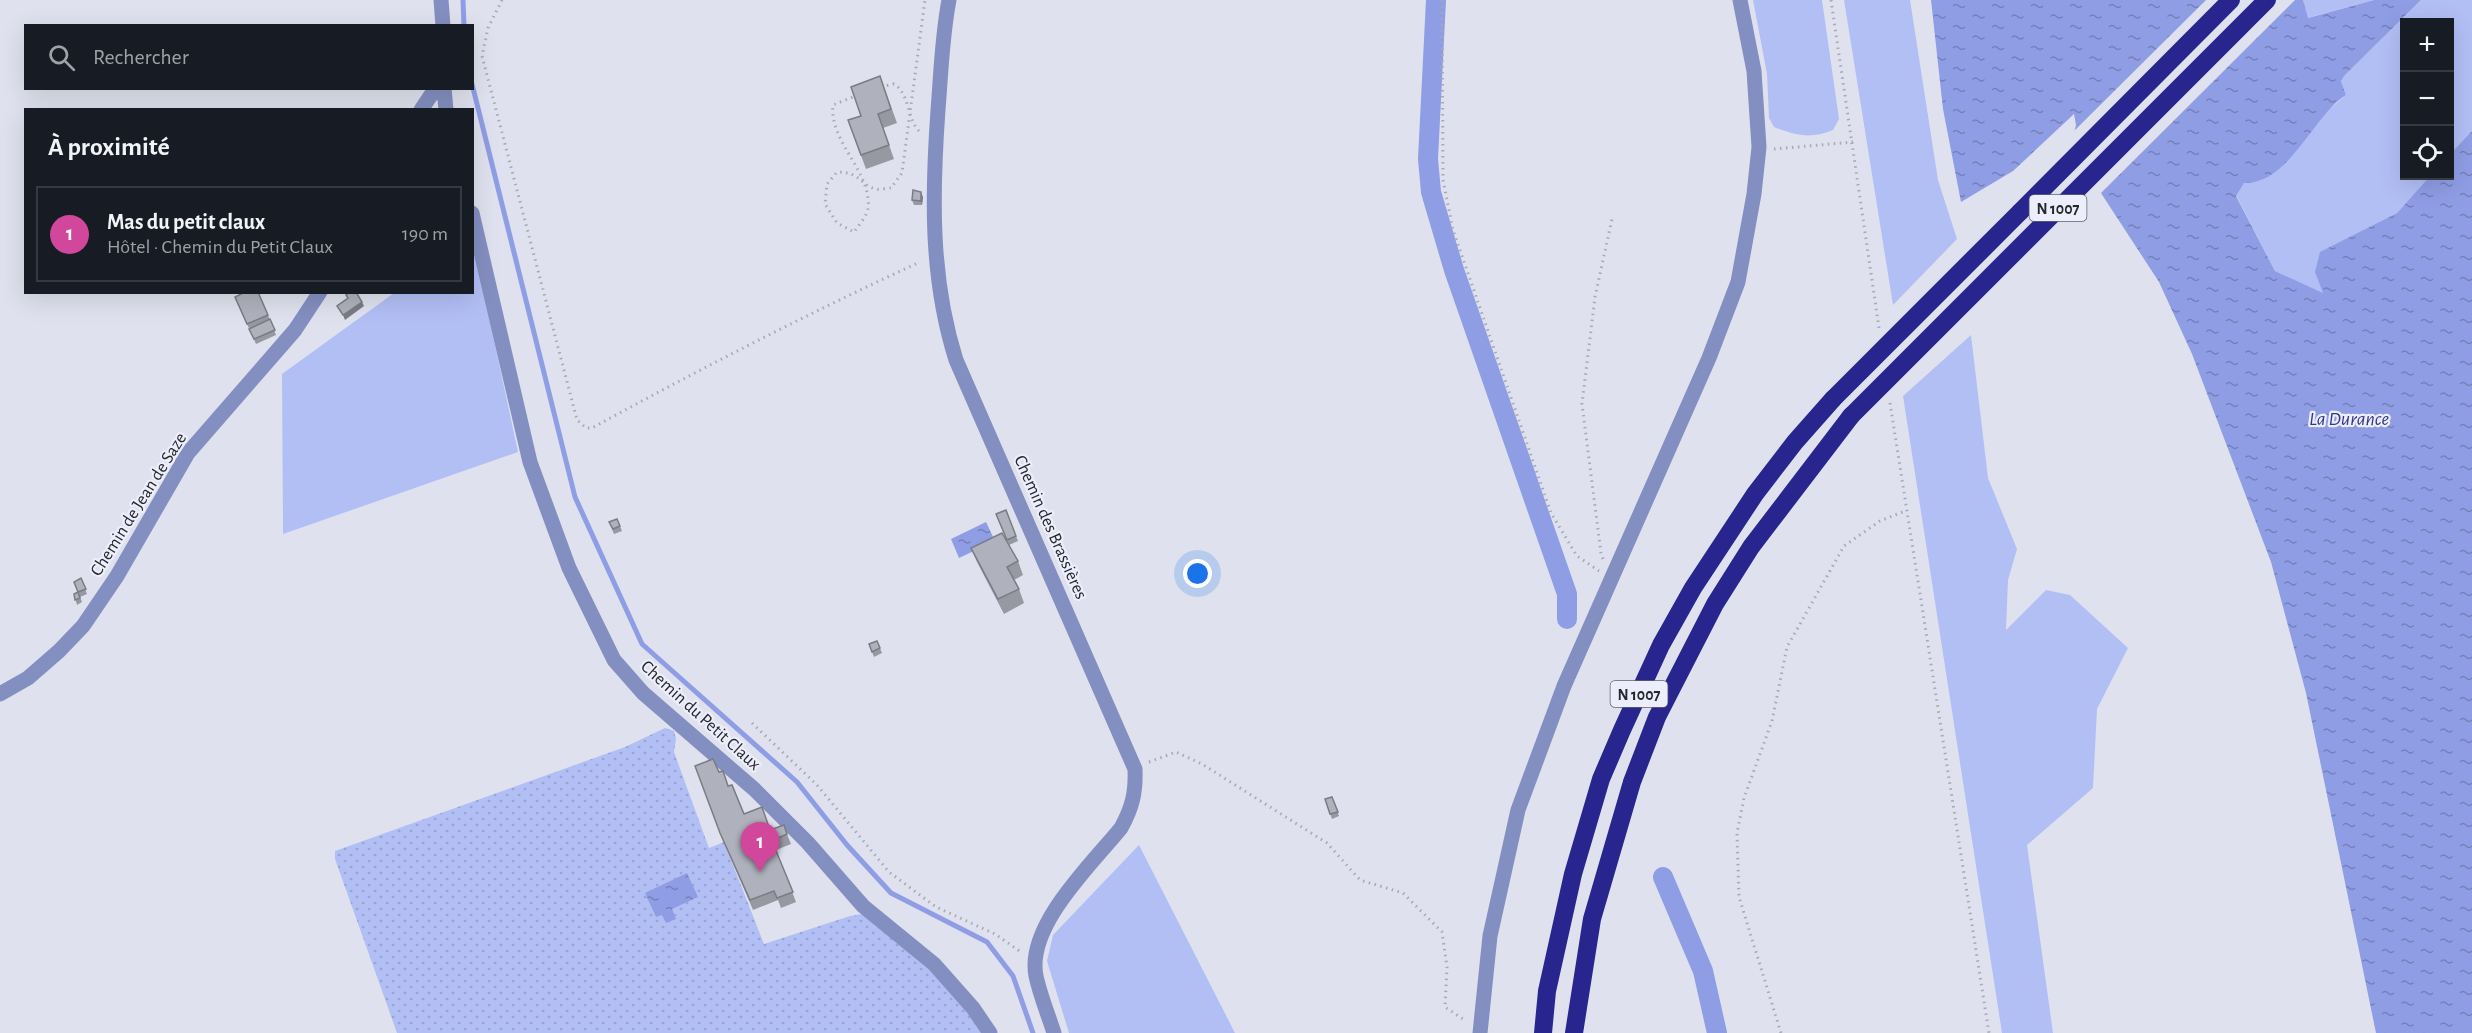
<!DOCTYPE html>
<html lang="fr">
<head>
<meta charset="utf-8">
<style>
	:root { --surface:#171b24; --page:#242831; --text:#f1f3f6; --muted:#9ea1a6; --line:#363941; --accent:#ea580c }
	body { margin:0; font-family:"Alegreya Sans",sans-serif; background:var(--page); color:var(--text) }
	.controls { position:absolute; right:18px; top:18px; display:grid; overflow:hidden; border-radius:0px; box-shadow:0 6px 24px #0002 }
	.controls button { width:54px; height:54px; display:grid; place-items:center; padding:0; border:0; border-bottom:2px solid var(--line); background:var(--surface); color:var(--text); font:30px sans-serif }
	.you { position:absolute; left:1198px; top:574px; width:21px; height:21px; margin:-15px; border:4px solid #fff; border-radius:50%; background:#1a73e8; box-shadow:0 0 0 9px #1a73e833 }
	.badge { display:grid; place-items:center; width:39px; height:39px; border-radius:50%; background:var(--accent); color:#fff; font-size:20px; font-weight:700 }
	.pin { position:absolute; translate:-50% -50px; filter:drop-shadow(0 2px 3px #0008) }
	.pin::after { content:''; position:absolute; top:32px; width:21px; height:18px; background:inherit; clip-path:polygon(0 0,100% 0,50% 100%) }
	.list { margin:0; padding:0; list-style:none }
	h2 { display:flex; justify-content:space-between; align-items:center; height:78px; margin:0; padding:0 24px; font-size:26px }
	h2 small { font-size:20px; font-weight:400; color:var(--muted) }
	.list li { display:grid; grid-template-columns:39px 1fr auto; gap:18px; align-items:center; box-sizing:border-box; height:96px; margin:0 12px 12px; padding:0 12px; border:2px solid var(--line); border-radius:0px }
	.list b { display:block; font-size:22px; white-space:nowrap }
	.list p { margin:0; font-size:20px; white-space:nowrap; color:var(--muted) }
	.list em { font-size:20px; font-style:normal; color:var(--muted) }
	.icon { flex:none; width:33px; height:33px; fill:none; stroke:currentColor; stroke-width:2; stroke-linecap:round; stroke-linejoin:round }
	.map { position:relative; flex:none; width:2472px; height:1033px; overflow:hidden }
	.search { position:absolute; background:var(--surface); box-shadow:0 6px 24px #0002; left:24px; top:24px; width:450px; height:66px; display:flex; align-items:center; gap:15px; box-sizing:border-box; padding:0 21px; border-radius:0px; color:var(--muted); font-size:22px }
	.panel { position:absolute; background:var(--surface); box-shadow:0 6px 24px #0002; left:24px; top:108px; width:450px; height:186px; border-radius:0px }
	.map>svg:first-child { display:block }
	.grass { fill:#b2bff5 }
	.garden { fill:url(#garden-dots) }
	.water { fill:url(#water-ripples) }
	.pier { fill:#dfe2ee }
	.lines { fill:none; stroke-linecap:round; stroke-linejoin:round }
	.stream { stroke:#8f9de5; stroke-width:5 }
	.canal { stroke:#8f9de5; stroke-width:20 }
	.path { stroke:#a7a9b3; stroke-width:3; stroke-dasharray:1.5 4.5; stroke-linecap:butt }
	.minor { stroke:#848fc1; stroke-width:15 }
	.highway { stroke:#28258e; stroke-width:18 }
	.highway-bridge { stroke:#28258e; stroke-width:18 }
	.wall { fill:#9698a2 }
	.shaded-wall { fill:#7a7c84 }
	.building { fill:#afb1bc; stroke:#7a7c84; stroke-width:1.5 }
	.labels { text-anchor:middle; stroke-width:4.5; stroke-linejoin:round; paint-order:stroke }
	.shield { fill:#eceffb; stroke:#62646a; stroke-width:1.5 }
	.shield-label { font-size:16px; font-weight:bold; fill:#27282c }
	.street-label { font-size:18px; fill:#27282c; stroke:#eceffb }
	.water-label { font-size:20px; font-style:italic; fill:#31388b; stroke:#eceffb }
</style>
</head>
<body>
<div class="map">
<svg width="2472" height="1033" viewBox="0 0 2472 1033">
	<defs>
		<pattern id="garden-dots" width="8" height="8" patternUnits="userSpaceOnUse" patternTransform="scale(1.5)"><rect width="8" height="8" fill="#b2bff5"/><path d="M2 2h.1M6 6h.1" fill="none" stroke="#99a4d2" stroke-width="1.8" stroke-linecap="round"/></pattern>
		<pattern id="water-ripples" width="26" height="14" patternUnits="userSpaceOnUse" patternTransform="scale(1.5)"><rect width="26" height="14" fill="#8f9de5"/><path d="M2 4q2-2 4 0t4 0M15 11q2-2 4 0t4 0" fill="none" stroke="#7580ba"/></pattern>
	</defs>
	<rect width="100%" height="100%" fill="#dfe2ee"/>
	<g class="grass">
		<path d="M1753 0H1822L1839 119 1833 130C1811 139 1796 136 1774 127L1769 118 1767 74Z"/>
		<polygon points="1844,0 1910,0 1938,180 1957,239 1893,305"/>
		<polygon points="2303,0 2374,0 2307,18"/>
		<polygon points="2421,0 2472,0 2472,131 2450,154 2450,22 2404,22 2404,176 2430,176 2397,213 2320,253 2324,294 2275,271 2236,195 2244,183 2281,167 2323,115 2346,95 2341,81 2345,75"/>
		<polygon points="473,242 518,452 283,534 282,374 394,293 472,292"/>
		<polygon points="1971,335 1988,478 2017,549 2008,580 2006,630 2046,590 2070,595 2128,648 2097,709 2093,788 2027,845 2053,1033 2002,1033 1903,396"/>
		<polygon points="1139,845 1235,1033 1069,1033 1047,961 1053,935"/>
	</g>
	<polygon class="garden" points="665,728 674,731 676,739 674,752 709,848 724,842 764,944 850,916 862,914 930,967 985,1033 397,1033 335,859 335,851 625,747"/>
	<g class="water">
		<path d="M1931 0H2303L2308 18 2374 0H2421L2345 75 2341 81 2346 95C2312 117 2289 184 2244 183L2236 196 2275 271 2323 293 2315 272 2320 252 2397 213 2430 176H2450V154L2472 131V1033H2376L2306 693 2271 562 2192 354 2159 282 2084 167 2072 141 2076 125 2074 114 2013 171 1961 202 1943 109Z"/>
		<polygon points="986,522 995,541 959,558 951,539"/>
		<polygon points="687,873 698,897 672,909 676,919 666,923 662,915 656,917 645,893"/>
	</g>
	<polygon class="pier" points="2206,0 2295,0 2100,194 2081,168 2069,142 2071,134"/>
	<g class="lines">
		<g class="stream">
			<polyline points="463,0 464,26"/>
			<polyline points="472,84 575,497 642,644 797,782 847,845 891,893 987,942 1013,976 1033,1033"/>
		</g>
		<g class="canal">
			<polyline points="1436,0 1428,159 1431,192 1454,270 1567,594 1567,619"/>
			<polyline points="1663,877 1703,971 1717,1033"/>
		</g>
		<g class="path">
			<path d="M502 0 488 28 482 56 577 420 586 428H592C700 369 809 313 920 262"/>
			<polyline points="1442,0 1443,180 1453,230 1551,513 1577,556 1599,571"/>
			<polyline points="1831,0 1879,328"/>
			<path d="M881 87 894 84C911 95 906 120 921 133"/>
			<path d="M858 95 833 105C829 142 872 172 868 208 867 216 859 225 854 232L837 223 825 204 827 184 837 172C861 172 861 186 876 189 880 190 887 188 891 188L902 173 925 0"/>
			<polyline points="1774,149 1853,142"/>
			<polyline points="1890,403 1989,1033"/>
			<polyline points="1603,559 1601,553 1582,404 1595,297 1612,219"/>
			<polyline points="752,723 817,785 889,872 936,907 995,934 1021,952"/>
			<polyline points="1149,762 1176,752 1202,764 1327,843 1360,880 1403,893 1442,932 1447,967 1445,1007 1466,1021"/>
			<polyline points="1781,1033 1739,897 1737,833 1744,798 1772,721 1787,647 1844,546 1880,521 1905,511"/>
		</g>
		<g class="minor">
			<polyline points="441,0 443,26"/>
			<path d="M949 0C942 36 941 73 938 110 932 194 930 278 956 360L1135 769C1136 793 1132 808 1121 828 1091 865 1026 926 1036 976 1040 995 1048 1014 1054 1033"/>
			<polyline points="444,88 446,110"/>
			<polyline points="421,110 431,95 444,89"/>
			<polyline points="472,213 530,462 569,568 614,660 643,693 754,789 808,843 863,906 934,964 973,1008 990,1033"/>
			<polyline points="0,694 28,678 59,651 83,626 117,576 188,453 295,330 320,292"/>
			<polyline points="1480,1033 1490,936 1518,810 1564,686 1709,358 1738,282 1754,194 1759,147 1754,71 1740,0"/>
		</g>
		<g class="highway">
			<polyline points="2020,212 2231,0"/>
			<polyline points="1543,1033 1547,991 1573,874 1601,779 1622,730 1661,645 1693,588 1755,494 1795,442 1833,399"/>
			<polyline points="1574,1033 1592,919 1632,782 1657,717 1715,604 1751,547 1851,416"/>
		</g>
		<g class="highway-bridge">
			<polyline points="1833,399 2020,212"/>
			<polyline points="1851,416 2267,0"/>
		</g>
	</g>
	<g class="wall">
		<polygon points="880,76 897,123 883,128 894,159 866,169 848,120 861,116"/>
		<polygon points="923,197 922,205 914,205 912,200"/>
		<polygon points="235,297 268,315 276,335 256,344"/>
		<polygon points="1006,510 1018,541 1009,545 996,514"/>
		<polygon points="617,519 622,531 614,534 609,522"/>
		<polygon points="971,548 1018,561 1023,575 1014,580 1019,589 1024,603 1004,614 977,562"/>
		<polygon points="81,578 87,594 80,597 82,602 77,605 74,594 78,593"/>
		<polygon points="877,641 882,653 874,657 869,644"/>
		<polygon points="695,766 719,772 728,786 744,814 770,830 787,834 791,844 776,850 796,902 781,908 778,900 753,910 724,842"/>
		<polygon points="1332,797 1339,816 1332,819 1325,799"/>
	</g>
	<g class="shaded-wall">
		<polygon points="921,192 923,197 922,205 921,201"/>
		<polygon points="362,302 364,306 345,320 343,315"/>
	</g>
	<g class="building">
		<polygon points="880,76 891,109 878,114 889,145 861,155 848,120 861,116 851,87"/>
		<polygon points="913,190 921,192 921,201 912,200"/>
		<polygon points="245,292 258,292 268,315 247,324 235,297"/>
		<polygon points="350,292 356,292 362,302 343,315 337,306 348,298 346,295"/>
		<polygon points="270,319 275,330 254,339 249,329"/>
		<polygon points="1006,510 1016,536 1007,540 996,514"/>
		<polygon points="617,519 620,526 613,529 609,522"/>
		<polygon points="1002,533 1018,561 1007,567 1019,589 998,599 971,548"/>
		<polygon points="81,578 86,589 78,592 74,582"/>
		<polygon points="78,592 80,598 75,600 74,594"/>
		<polygon points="877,641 880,648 872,652 869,644"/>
		<polygon points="713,759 719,772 723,771 728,786 732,785 744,814 762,807 770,830 784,825 787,834 772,841 793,892 777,898 774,891 750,900 720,833 695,766"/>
		<polygon points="1332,797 1338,812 1330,814 1325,799"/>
	</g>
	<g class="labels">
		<g class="shield">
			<rect x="2029.5" y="195" width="57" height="26" rx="4.5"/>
			<rect x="1610.5" y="681" width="57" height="26" rx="4.5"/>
		</g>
		<g class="shield-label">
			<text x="2058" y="214">N 1007</text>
			<text x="1639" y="700">N 1007</text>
		</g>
		<g class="street-label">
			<text transform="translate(138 504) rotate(-58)" y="6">Chemin de Jean de Saze</text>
			<text transform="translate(1051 527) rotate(66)" y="6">Chemin des Brassières</text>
			<text transform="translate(701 715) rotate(42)" y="6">Chemin du Petit Claux</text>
		</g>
		<g class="water-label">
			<text x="2349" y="425">La Durance</text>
		</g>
	</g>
</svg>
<div class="controls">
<button>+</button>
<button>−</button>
<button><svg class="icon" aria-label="locate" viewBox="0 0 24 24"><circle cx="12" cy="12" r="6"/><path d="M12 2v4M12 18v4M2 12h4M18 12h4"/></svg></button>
</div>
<div class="you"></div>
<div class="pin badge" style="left:760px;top:872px;background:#d1479c">1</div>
<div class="search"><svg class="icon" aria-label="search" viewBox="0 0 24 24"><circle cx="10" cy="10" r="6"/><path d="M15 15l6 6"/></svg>Rechercher</div>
<section class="panel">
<h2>À proximité<small></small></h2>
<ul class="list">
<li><span class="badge" style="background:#d1479c">1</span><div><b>Mas du petit claux</b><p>Hôtel · Chemin du Petit Claux</p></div><em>190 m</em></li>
</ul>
</section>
</div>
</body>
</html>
